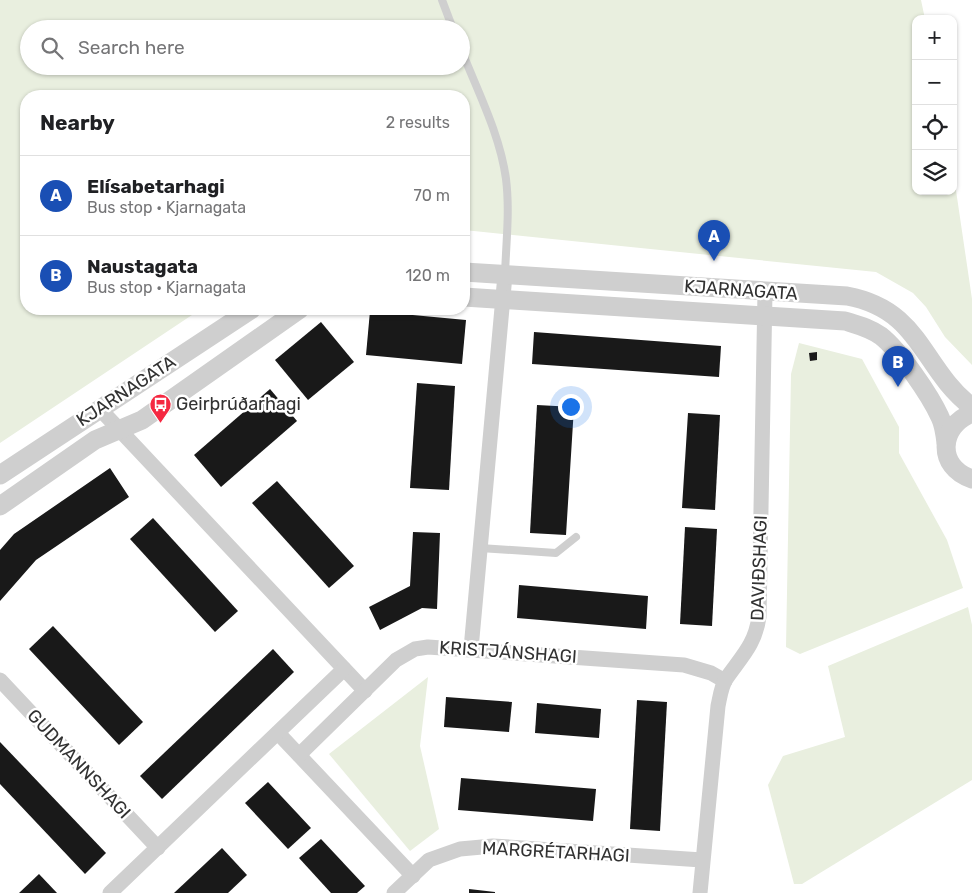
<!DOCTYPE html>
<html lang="en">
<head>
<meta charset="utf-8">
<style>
	:root { --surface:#fff; --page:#f6f6f6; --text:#202124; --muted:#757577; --line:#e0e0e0; --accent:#0b8043 }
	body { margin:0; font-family:Rubik,sans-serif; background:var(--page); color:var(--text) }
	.controls { position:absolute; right:15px; top:15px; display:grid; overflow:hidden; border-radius:10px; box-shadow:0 1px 4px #0004 }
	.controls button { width:45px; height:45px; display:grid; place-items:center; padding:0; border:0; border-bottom:1px solid var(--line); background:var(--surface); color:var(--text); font:25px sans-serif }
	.you { position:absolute; left:570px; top:406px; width:18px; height:18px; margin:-12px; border:4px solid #fff; border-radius:50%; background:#1a73e8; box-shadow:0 0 0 8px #1a73e833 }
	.badge { display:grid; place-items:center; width:32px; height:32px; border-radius:50%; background:var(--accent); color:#fff; font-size:16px; font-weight:700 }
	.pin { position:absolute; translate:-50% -41px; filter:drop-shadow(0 1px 2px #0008) }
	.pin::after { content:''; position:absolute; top:26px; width:18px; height:15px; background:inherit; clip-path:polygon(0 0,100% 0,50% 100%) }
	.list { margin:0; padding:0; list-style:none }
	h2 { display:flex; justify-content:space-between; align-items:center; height:65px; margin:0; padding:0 20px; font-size:21px }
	h2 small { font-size:16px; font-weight:400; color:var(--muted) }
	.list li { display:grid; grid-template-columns:32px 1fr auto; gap:15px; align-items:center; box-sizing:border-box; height:80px; padding:0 20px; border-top:1px solid var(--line) }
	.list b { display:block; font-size:19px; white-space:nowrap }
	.list p { margin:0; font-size:16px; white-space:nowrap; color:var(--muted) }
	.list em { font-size:16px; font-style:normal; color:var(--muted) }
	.icon { flex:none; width:28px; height:28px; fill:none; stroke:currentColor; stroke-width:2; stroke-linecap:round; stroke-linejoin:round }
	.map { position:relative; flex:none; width:972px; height:893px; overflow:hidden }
	.search { position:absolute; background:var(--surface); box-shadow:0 1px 4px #0004; left:20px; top:20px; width:450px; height:55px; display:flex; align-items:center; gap:12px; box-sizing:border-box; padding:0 18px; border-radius:28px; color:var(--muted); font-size:19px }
	.panel { position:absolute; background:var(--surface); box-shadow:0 1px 4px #0004; left:20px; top:90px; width:450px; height:225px; border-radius:20px }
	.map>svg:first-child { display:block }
	.green { fill:#e9efdf; fill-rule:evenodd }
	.building { fill:#191919 }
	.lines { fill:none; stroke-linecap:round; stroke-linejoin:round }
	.service { stroke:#cfcfcf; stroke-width:8 }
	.minor { stroke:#cfcfcf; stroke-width:15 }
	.tertiary { stroke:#cfcfcf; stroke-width:19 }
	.labels { text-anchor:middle; stroke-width:5; stroke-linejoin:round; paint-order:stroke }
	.street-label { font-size:18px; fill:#323232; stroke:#fff }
	.poi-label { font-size:18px; fill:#323232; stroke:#fff; text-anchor:start }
</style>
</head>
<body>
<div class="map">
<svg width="972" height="893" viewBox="0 0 972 893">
	<rect width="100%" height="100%" fill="#fff"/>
	<g class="green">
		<path d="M0 0H921L925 19H916V191H953V170L972 299V365L945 337 926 307 913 293 876 272 464 230V96H26V309H201L0 443ZM29 29H461V66H29Z"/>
		<polygon points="799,343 862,359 899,427 899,453 947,540 963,588 800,654 786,647 791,374"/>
		<polygon points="968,607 972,625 972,780 802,884 794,884 768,785 783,756 845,737 828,666"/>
		<polygon points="428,677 420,746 439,829 410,851 329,754"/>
	</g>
	<g class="building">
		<polygon points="370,311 466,320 462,364 366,355"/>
		<polygon points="321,322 354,362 308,400 275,360"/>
		<polygon points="534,332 721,346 719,377 532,364"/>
		<polygon points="817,352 817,360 810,361 809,353"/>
		<polygon points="417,383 455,386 449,490 410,488"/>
		<polygon points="270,389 297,421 221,487 194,455"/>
		<polygon points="537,405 574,407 566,535 530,533"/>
		<polygon points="688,413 720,415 715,510 682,508"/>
		<polygon points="110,468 129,497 36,560 0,601 0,550 14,534"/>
		<polygon points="277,481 354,566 329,588 252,503"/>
		<polygon points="153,518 238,611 215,632 130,539"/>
		<polygon points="685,527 717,529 712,626 680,624"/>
		<polygon points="413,532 440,533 437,609 422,608 380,630 369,607 410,586"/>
		<polygon points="519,585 648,596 646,629 517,618"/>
		<polygon points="53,626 143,722 119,745 29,649"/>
		<polygon points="273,649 294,672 162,799 140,776"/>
		<polygon points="446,697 512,702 509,732 444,727"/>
		<polygon points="637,700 667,702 660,831 630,829"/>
		<polygon points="537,703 601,709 599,738 535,733"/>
		<polygon points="0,742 106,853 85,874 0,784"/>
		<polygon points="461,778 596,789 593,821 458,810"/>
		<polygon points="268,782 311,828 288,849 245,803"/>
		<polygon points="321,839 365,886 357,893 331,893 299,858"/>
		<polygon points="222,848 247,875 228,893 174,893"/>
		<polygon points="39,874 57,893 19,893"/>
		<polygon points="469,889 495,892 495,893 469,893"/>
	</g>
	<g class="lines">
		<g class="service">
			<polyline points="442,0 453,29"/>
			<path d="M461 49C477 90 500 134 506 179 510 211 506 243 505 275"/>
			<polyline points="480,548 556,553 576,537"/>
		</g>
		<g class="minor">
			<polyline points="99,408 365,691"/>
			<polyline points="471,649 505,275"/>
			<polyline points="0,680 158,848"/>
			<polyline points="278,733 413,876"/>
			<polyline points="299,755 396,660 415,649 428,647 684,665 711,673 725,681"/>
			<polyline points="110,893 344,669"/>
			<polyline points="394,893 429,860 460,849 493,846 702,860"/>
			<path d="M700 893 718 706C720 697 721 687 726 679 741 657 755 645 759 617L765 292"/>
		</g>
		<g class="tertiary">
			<path d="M464 272 847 296C922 310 921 368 972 407"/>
			<path d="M464 297 845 321C858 325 870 328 881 336 899 350 930 395 940 417 944 425 945 434 946 443"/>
			<path d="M972 413C939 426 936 467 972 479"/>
			<polyline points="0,475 252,309"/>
			<polyline points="0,506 95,440 142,420 300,309"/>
		</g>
	</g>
	<defs>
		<symbol id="bus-pin" viewBox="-11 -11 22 30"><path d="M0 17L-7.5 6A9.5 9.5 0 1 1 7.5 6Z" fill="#f52841" stroke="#fff"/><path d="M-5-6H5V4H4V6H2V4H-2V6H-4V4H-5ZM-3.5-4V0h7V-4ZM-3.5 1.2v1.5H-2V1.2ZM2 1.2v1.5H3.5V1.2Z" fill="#fff"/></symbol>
	</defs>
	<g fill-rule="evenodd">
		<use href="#bus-pin" x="148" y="392" width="25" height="34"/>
	</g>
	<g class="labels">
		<g class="street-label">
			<text transform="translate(741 290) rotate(4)" y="6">KJARNAGATA</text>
			<text transform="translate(126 391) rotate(-33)" y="6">KJARNAGATA</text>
			<text transform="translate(759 568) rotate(-88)" y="6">DAVIÐSHAGI</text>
			<text transform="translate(508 652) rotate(4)" y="6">KRISTJÁNSHAGI</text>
			<text transform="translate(79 764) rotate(47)" y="6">GUDMANNSHAGI</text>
			<text transform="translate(556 852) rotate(3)" y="6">MARGRÉTARHAGI</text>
		</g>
		<g class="poi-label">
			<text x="176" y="410">Geirþrúðarhagi</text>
		</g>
	</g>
</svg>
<div class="controls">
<button>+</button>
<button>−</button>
<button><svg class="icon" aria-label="locate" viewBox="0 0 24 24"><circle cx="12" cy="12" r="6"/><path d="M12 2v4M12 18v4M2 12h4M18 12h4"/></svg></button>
<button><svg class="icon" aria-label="layers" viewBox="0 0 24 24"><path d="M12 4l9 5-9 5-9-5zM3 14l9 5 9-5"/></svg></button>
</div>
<div class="you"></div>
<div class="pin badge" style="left:714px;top:261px;background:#1a4fb4">A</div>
<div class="pin badge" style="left:898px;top:387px;background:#1a4fb4">B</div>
<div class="search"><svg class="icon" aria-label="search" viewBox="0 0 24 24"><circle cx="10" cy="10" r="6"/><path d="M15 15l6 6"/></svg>Search here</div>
<section class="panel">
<h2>Nearby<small>2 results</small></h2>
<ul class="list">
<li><span class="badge" style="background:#1a4fb4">A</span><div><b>Elísabetarhagi</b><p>Bus stop · Kjarnagata</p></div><em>70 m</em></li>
<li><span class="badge" style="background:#1a4fb4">B</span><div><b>Naustagata</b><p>Bus stop · Kjarnagata</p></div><em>120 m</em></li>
</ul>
</section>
</div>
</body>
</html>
